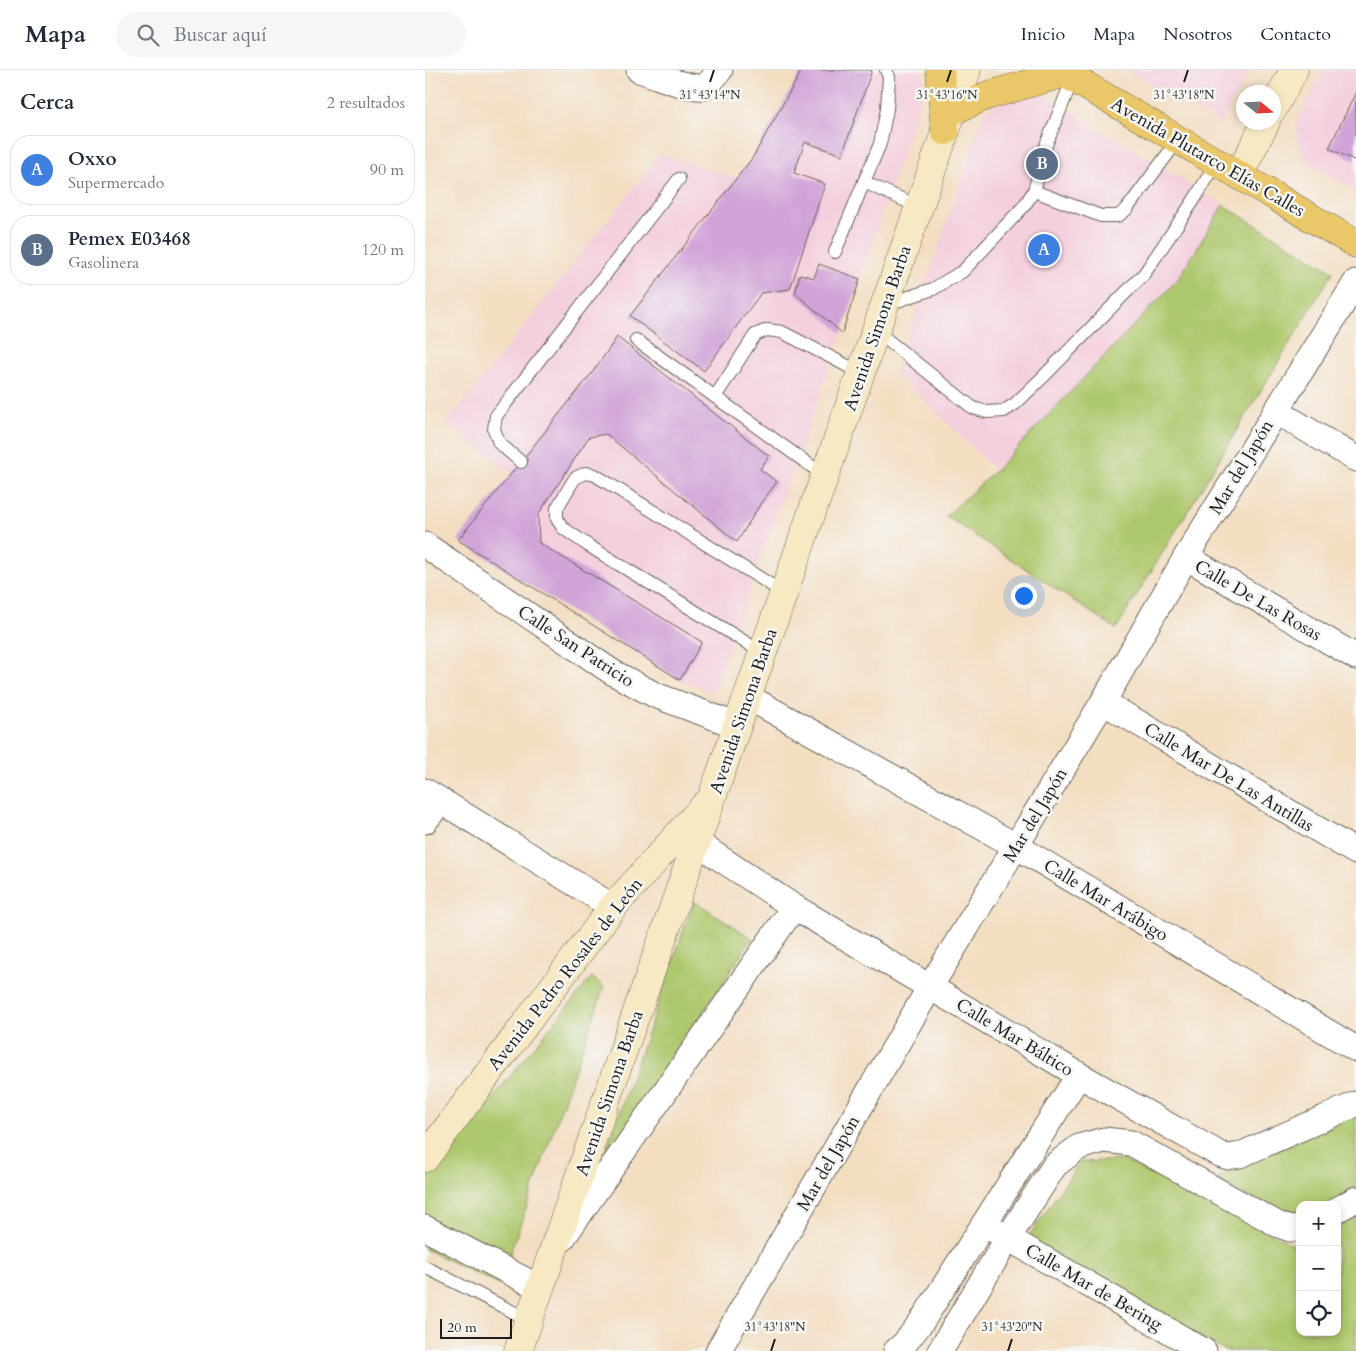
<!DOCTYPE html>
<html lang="es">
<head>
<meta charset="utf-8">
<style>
	:root { --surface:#fff; --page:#f6f6f7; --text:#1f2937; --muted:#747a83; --line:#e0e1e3; --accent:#1f6fb2 }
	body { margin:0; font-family:Cardo,serif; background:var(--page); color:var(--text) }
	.controls { position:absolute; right:15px; bottom:15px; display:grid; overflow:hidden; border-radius:10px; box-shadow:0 2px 8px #0003 }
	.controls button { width:45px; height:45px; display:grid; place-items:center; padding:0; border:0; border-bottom:1px solid var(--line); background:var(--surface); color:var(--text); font:25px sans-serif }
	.compass { position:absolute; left:811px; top:15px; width:45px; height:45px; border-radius:50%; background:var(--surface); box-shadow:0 2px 8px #0003; rotate:108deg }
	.scale { position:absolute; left:15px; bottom:12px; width:72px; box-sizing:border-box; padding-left:5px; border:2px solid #1c1c1c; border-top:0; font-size:14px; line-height:18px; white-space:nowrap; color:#1c1c1c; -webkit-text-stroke:4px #f6f6f2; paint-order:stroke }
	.you { position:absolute; left:598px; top:525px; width:18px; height:18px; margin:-12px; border:4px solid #fff; border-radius:50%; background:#1a73e8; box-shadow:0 0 0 8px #1a73e833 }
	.badge { display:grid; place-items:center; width:32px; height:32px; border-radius:50%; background:var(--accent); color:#fff; font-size:16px; font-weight:700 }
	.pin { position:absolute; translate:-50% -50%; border:2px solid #fff; box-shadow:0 1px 5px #0006 }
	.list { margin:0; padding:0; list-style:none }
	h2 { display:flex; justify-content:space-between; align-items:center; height:65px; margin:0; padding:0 20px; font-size:21px }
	h2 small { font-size:16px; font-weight:400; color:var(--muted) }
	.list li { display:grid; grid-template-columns:32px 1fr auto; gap:15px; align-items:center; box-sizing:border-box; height:70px; margin:0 10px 10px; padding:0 10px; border:1px solid var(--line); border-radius:20px }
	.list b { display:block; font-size:19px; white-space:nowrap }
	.list p { margin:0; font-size:16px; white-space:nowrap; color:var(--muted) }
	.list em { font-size:16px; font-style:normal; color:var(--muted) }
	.icon { flex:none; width:28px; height:28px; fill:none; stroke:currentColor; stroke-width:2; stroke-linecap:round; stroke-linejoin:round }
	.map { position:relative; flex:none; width:931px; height:1281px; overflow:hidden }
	header { display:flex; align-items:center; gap:30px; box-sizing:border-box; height:70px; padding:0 25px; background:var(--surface); border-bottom:1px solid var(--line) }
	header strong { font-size:24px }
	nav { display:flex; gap:28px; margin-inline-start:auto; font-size:18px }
	.search { width:350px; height:45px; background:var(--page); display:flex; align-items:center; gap:12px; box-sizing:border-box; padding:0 18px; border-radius:28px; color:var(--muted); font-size:19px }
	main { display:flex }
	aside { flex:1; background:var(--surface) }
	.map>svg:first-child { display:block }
	.built { fill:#f4cfdd }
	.green { fill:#adc76c; stroke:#647244 }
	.building { fill:#d1a4d8 }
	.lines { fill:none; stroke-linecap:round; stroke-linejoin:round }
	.lane-casing { stroke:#676056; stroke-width:14 }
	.street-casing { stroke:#676056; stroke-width:27 }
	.secondary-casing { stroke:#676056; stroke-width:29 }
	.primary-casing { stroke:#676056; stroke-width:29 }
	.lane { stroke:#fff; stroke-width:12 }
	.street { stroke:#fff; stroke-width:25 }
	.secondary { stroke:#f7e9c3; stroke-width:28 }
	.primary { stroke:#eac769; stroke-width:28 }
	.ticks { fill:none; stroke:#1c1c1c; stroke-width:2 }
	.labels { text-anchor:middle; stroke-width:5; stroke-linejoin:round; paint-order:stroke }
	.street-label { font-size:18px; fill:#1c1c1c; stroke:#f6f6f2 }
	.ticks-label { font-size:12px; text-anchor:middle; fill:#1c1c1c; stroke:#f6f6f2; stroke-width:5; stroke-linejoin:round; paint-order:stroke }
</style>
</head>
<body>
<header>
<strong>Mapa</strong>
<div class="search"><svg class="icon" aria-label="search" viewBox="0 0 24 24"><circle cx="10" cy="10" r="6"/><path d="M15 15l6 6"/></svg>Buscar aquí</div>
<nav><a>Inicio</a><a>Mapa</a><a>Nosotros</a><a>Contacto</a></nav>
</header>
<main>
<aside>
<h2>Cerca<small>2 resultados</small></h2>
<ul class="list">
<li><span class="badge" style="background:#3f7fe0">A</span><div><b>Oxxo</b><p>Supermercado</p></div><em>90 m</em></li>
<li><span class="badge" style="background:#5c6f8a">B</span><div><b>Pemex E03468</b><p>Gasolinera</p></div><em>120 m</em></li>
</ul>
</aside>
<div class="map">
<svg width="931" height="1281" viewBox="0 0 931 1281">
	<rect width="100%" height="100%" fill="#f6f6f2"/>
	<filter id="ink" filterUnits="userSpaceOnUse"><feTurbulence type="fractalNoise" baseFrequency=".02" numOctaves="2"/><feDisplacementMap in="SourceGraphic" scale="10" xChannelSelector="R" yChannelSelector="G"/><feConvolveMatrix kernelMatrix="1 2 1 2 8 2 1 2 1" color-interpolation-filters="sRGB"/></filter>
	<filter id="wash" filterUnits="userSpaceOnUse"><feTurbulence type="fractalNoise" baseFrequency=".0096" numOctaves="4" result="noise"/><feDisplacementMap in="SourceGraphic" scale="20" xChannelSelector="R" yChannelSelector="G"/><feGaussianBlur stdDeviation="1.12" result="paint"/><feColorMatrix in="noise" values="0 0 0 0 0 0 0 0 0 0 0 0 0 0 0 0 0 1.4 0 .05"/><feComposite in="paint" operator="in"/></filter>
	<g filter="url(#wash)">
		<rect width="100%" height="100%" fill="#f3dec2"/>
		<g class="built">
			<polygon points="377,0 497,0 499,19 417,263 288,622 255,610 33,470 87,403 21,354 235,84 312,108 328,87"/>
			<polygon points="702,0 825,0 796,54"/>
			<polygon points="899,0 931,0 931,120 881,91 871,67 872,50"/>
			<polygon points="614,22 798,135 754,208 571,400 470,303 558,45 567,36"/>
		</g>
		<g class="green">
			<polygon points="798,135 908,202 691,559 521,446 571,400 754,208"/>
			<polygon points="269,831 327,868 175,1098"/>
			<polygon points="167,907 179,917 74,1215 0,1179 0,1110"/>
			<polygon points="931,1036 931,1125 912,1135 875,1135 875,1157 792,1109"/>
			<polygon points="698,1090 871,1176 875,1174 875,1262 912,1262 912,1154 931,1144 931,1281 800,1281 602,1169 655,1092"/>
		</g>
		<g id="blocks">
			<g class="building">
				<polygon points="377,0 447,0 417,85 380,72 369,103 400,114 365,219 336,223 279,301 205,246 328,87"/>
				<polygon points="931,22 931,91 904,78"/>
				<polygon points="394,194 435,209 417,263 370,223 375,204 389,208"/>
				<polygon points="192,267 344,386 335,399 352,412 336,433 312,472 181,364 164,367 113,445 114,473 277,572 255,610 33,470 167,303"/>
			</g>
		</g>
	</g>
	<g filter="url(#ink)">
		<use href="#blocks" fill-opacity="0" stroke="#676056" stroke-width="1"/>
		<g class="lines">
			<defs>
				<g id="lane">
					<polyline points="461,0 464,7 462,39 455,74 439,112 494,137"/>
					<polyline points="609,121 621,75 648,8"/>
					<polyline points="410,182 439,112"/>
					<polyline points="460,235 508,219 538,201 599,136 609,121 676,146 693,146 701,140 754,69"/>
					<polyline points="451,261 548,338 562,342 579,341 590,334 617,308 719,204 769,130 792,92"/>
					<polyline points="211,270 400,406"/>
					<polyline points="290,327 330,265 342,260 357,262 436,303"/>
					<polyline points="96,392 74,373 69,359 71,346 254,109"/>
					<polyline points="338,583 164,476 138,458 132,449 132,438 150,408 161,403 170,405 359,523"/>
					<polyline points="0,1197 104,1250"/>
				</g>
				<g id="street">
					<path d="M214 0C233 6 262 19 281 17L295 0"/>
					<polyline points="851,341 931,389"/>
					<polyline points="0,475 187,602 230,625 313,656"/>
					<polyline points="761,487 931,587"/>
					<polyline points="323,627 591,776 931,979"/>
					<polyline points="678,632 931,782"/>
					<polyline points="0,721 188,837"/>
					<polyline points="0,751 16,731"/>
					<polyline points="272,773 369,837 654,1005 794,1084 803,1087 815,1085 931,1034"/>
					<polyline points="912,1140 931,1129"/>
					<polyline points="0,1158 115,1218"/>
					<polyline points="569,1160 779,1281"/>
					<polyline points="137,1169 369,837"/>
					<polyline points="293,1281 505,917 591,776 678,632 761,487 931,212"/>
					<polyline points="471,1281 480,1273 497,1251 654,1005"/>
					<polyline points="515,1281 583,1168 630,1095 654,1077 679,1070 706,1073 854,1155 865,1159 875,1158"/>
				</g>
				<g id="secondary">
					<polyline points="848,39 869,0"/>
					<polyline points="814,105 841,52"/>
					<polyline points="0,1088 188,837 280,735"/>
					<polyline points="93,1281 542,0"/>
				</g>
				<g id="primary">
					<polyline points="515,0 520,61"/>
					<polyline points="634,0 931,174"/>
					<polyline points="527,41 561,26 640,3"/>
				</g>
			</defs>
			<use href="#lane" class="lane-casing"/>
			<use href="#street" class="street-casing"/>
			<use href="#secondary" class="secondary-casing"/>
			<use href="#primary" class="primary-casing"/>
			<use href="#lane" class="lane"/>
			<use href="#street" class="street"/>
			<use href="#secondary" class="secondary"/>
			<use href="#primary" class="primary"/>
		</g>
	</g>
	<path class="ticks" d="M285 12 289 0M522 12 526 0M759 12 763 0M346 1281 350 1269M583 1281 587 1269"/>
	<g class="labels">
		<g class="street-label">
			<text transform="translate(783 87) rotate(30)" y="6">Avenida Plutarco Elías Calles</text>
			<text transform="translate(452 258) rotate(-71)" y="6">Avenida Simona Barba</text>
			<text transform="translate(816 397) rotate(-59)" y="6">Mar del Japón</text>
			<text transform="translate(833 530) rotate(30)" y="6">Calle De Las Rosas</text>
			<text transform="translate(151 576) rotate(33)" y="6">Calle San Patricio</text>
			<text transform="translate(318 641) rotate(-71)" y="6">Avenida Simona Barba</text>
			<text transform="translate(804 707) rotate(31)" y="6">Calle Mar De Las Antillas</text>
			<text transform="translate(610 745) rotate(-59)" y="6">Mar del Japón</text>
			<text transform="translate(681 830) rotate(31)" y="6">Calle Mar Arábigo</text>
			<text transform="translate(140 904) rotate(-52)" y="6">Avenida Pedro Rosales de León</text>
			<text transform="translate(590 967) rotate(31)" y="6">Calle Mar Báltico</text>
			<text transform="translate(184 1023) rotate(-71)" y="6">Avenida Simona Barba</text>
			<text transform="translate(403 1093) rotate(-60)" y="6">Mar del Japón</text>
			<text transform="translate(669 1217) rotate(30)" y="6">Calle Mar de Bering</text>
		</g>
	</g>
	<g class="ticks-label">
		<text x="285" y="29">31°43'14"N</text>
		<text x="522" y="29">31°43'16"N</text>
		<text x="759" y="29">31°43'18"N</text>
		<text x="350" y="1261">31°43'18"N</text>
		<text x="587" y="1261">31°43'20"N</text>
	</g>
</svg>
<div class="controls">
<button>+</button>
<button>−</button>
<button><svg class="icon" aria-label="locate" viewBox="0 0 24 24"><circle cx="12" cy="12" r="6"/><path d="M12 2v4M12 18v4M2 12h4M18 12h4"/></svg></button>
</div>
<svg class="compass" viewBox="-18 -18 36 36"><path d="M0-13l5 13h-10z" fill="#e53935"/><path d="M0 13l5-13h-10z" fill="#747a83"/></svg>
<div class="scale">20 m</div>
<div class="you"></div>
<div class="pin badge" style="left:619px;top:180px;background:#3f7fe0">A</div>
<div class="pin badge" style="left:617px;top:94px;background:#5c6f8a">B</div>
</div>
</main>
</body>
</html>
